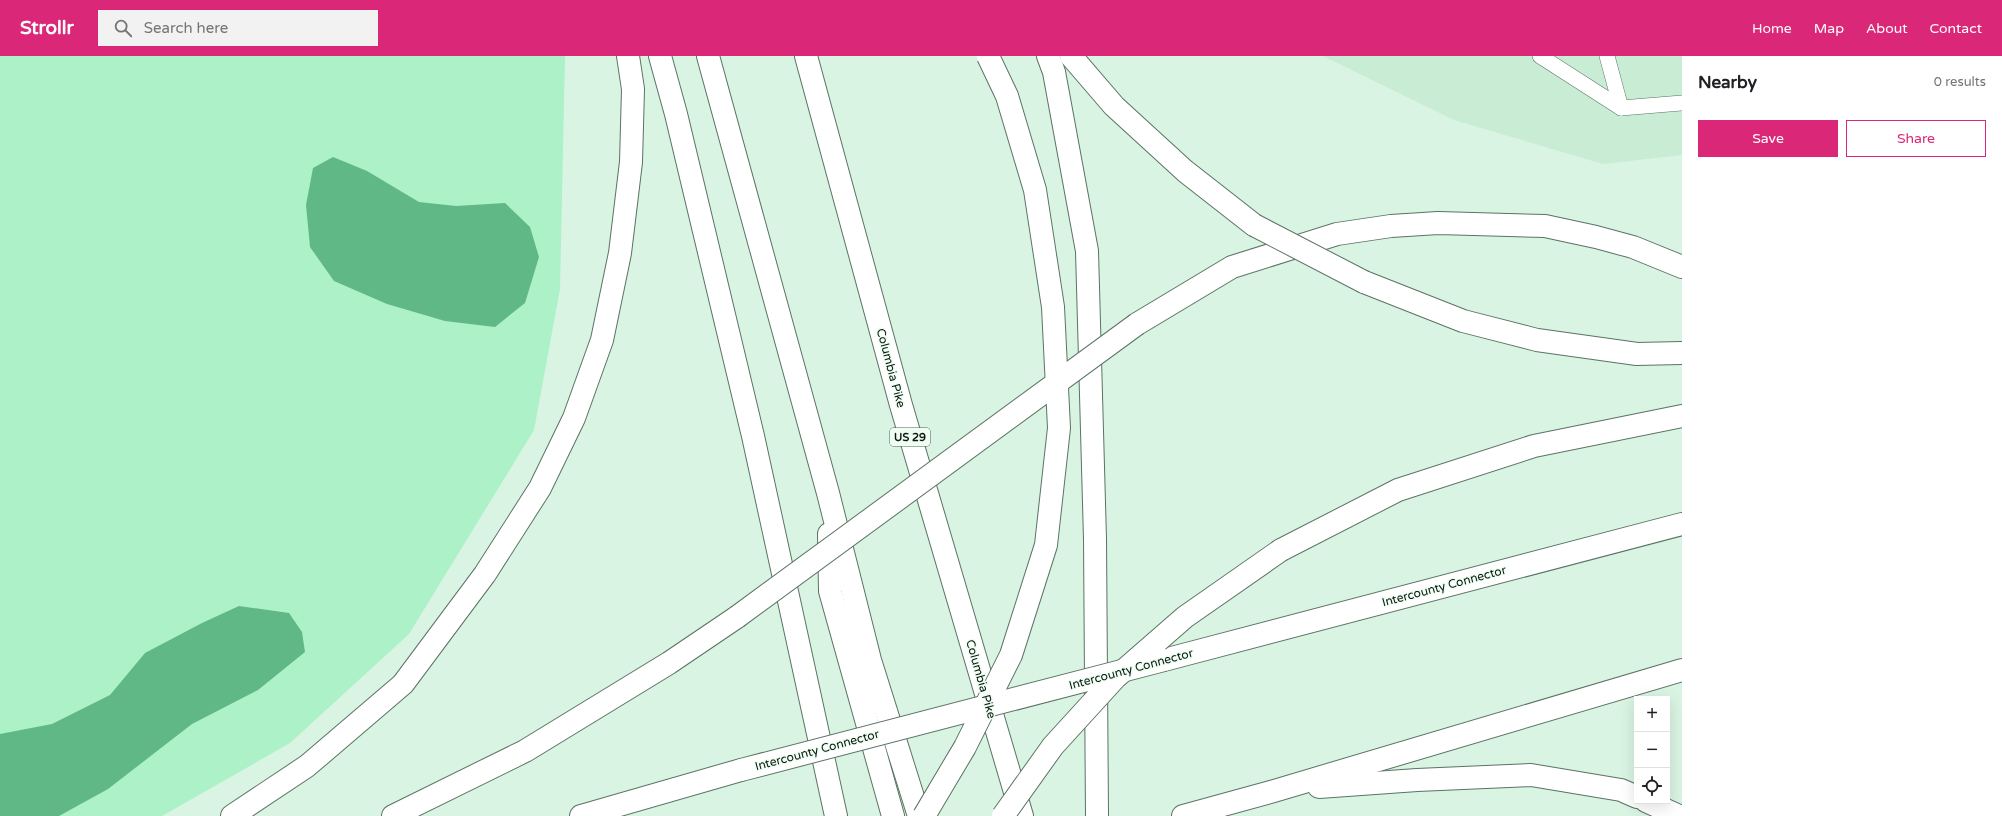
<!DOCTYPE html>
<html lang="en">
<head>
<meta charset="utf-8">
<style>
	:root { --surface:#fff; --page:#f2f2f2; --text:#202124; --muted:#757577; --line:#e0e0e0; --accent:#db2777 }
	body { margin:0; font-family:"Varela Round",sans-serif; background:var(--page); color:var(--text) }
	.controls { position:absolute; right:12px; bottom:12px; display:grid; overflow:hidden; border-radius:0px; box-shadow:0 4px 16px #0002 }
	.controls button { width:36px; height:36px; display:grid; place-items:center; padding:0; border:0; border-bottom:1px solid var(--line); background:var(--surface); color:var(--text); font:20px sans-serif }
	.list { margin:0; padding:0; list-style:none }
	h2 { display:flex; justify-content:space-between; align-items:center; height:52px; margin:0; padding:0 16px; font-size:17px }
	h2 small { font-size:13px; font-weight:400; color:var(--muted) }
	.actions { display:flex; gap:8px; padding:12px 16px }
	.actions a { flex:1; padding:9px 0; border:1px solid var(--accent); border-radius:0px; text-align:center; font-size:14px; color:var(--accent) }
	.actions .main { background:var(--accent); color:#fff }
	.icon { flex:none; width:22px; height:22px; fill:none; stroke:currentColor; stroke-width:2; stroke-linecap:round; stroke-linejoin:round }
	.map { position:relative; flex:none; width:1682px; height:760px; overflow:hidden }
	header { display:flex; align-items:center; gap:24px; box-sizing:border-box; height:56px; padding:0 20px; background:var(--accent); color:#fff }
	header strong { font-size:19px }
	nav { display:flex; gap:22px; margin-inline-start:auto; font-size:14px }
	.search { width:280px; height:36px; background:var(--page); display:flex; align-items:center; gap:10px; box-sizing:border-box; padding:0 14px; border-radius:0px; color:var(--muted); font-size:15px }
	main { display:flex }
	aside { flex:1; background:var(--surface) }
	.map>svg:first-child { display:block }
	.built { fill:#c9ecd5 }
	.green { fill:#acf1c7 }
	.water { fill:#60b886 }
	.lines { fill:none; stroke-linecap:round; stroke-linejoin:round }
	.lane-casing { stroke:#5b7364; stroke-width:16 }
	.highway-casing { stroke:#5b7364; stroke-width:24 }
	.lane { stroke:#fff; stroke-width:15 }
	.highway { stroke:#fff; stroke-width:22 }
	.highway-bridge-casing { stroke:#5b7364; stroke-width:24; stroke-linecap:butt }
	.highway-bridge { stroke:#fff; stroke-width:22 }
	.labels { text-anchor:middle; stroke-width:3; stroke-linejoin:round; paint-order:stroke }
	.shield { fill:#eefef3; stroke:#515d56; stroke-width:1 }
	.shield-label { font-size:11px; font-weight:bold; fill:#0e1812 }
	.street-label { font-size:12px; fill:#0e1812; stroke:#eefef3 }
</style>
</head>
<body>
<header>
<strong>Strollr</strong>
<div class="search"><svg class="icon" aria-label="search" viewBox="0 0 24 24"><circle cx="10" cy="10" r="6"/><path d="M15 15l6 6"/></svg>Search here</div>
<nav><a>Home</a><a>Map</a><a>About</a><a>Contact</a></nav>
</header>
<main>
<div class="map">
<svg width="1682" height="760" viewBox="0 0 1682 760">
	<rect width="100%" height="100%" fill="#d9f4e2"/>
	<polygon class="built" points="1323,0 1682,0 1682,99 1603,108 1454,64"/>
	<polygon class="green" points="0,0 565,0 560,233 534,374 409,578 290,687 162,760 0,760"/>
	<g class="water">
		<polygon points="333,101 367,115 419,146 456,150 505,147 530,171 539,201 525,247 495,271 445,265 387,248 334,225 310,191 306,149 313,112"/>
		<polygon points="239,550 289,557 302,576 305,596 258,634 192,668 108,733 59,760 0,760 0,678 52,668 110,639 145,597 202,567"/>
	</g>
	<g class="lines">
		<defs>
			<g id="lane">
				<polyline points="1540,0 1621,52 1682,47"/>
				<polyline points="1607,0 1621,52"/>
			</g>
			<g id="highway">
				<polyline points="660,0 676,58 753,380 836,760"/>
				<polyline points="708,0 828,437 870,604 919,760"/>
				<polyline points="806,0 901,349 1022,760"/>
				<polyline points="1048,0 1054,16 1087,195 1095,483 1097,760"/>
				<polyline points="1071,0 1114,50 1185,115 1254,169"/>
				<polyline points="1364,226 1463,265 1537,284 1637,298 1682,297"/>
				<polyline points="1137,268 1232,211 1337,178 1391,170 1438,167 1545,170 1596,181 1633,191 1682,211"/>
				<polyline points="829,478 830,535 893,760"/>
				<polyline points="1281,494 1398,434 1534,390 1682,360"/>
				<polyline points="1164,604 1682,468"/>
				<polyline points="1319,731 1417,724 1531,719 1621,734 1637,741"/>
				<polyline points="1646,745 1679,760"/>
				<polyline points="232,760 307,710 403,628 485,518 540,432 574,362 602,284 620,197 631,106 633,33 628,0"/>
				<polyline points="393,760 525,695 669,607 737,561"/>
				<polyline points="581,760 741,714"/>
				<polyline points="1183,760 1274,735 1682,614"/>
			</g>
		</defs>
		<use href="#lane" class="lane-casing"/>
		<use href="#highway" class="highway-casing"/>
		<use href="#lane" class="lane"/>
		<use href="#highway" class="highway"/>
		<defs>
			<g id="highway-bridge">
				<polyline points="1254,169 1364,226"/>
				<polyline points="737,561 1137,268"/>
				<polyline points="741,714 1164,604"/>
				<polyline points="924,760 965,691 1011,599 1046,489 1059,372 1053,251 1035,134 1007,40 988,0"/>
				<polyline points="1003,760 1053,690 1115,622 1185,561 1281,494"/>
			</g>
		</defs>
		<use href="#highway-bridge" class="highway-bridge-casing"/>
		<use href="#highway-bridge" class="highway-bridge"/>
	</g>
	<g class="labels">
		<rect class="shield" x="890" y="372" width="40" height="18" rx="3"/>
		<g class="shield-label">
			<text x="910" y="385">US 29</text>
		</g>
		<g class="street-label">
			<text transform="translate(891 312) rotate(75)" y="4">Columbia Pike</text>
			<text transform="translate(1444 530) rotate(-15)" y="4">Intercounty Connector</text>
			<text transform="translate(1131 613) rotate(-15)" y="4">Intercounty Connector</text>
			<text transform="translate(981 623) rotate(74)" y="4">Columbia Pike</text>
			<text transform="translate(817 694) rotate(-15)" y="4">Intercounty Connector</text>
		</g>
	</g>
</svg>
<div class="controls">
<button>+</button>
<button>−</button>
<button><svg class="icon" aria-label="locate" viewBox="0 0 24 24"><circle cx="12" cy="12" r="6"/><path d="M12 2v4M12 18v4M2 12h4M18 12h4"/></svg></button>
</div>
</div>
<aside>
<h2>Nearby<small>0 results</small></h2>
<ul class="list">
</ul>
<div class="actions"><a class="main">Save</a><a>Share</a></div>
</aside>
</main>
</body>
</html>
